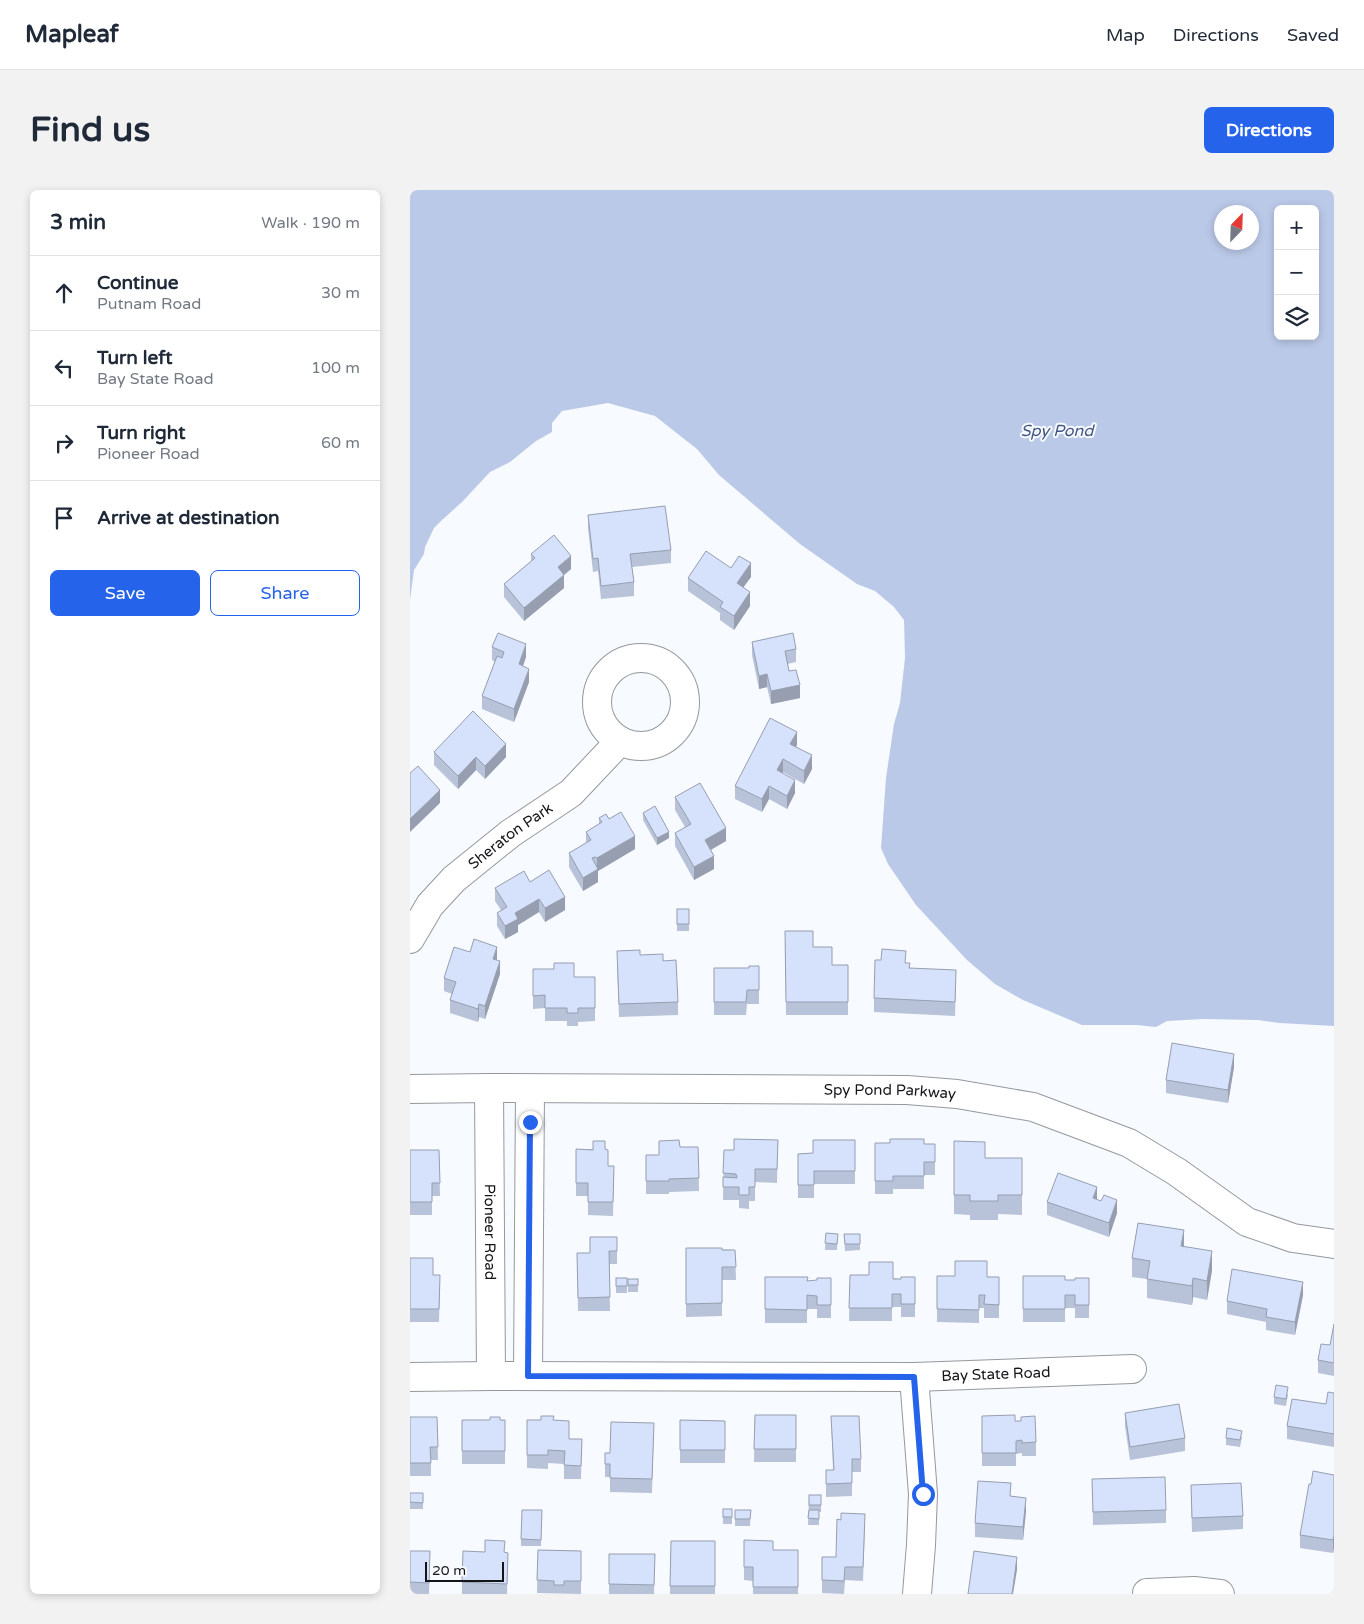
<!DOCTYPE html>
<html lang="en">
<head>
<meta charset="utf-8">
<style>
	:root { --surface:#fff; --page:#f2f2f3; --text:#1f2937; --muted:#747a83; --line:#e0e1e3; --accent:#2563eb }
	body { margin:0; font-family:"Varela Round",sans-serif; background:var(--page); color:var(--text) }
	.controls { position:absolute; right:15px; top:15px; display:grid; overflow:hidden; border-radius:8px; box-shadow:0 2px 8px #0003 }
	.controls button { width:45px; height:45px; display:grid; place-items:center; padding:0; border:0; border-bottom:1px solid var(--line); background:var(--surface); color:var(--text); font:25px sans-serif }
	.compass { position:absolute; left:804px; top:15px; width:45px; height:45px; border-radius:50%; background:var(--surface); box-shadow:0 2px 8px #0003; rotate:23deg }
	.scale { position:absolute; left:15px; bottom:12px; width:79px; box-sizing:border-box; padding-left:5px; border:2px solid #141517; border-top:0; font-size:14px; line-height:18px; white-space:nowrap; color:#141517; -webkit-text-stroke:4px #f7faff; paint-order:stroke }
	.stop { position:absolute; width:15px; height:15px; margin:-11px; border:4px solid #2563eb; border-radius:50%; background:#fff }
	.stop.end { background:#2563eb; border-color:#fff; box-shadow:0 1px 5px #0008 }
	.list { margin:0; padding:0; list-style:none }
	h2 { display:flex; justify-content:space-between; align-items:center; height:65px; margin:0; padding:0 20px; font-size:21px }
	h2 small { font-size:16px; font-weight:400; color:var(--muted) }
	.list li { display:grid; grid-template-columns:32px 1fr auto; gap:15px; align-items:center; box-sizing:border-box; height:75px; padding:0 20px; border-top:1px solid var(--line) }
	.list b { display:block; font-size:19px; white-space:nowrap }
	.list p { margin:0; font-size:16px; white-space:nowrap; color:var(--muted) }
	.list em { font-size:16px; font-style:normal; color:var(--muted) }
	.actions { display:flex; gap:10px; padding:15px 20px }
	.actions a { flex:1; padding:11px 0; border:1px solid var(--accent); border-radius:8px; text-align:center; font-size:18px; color:var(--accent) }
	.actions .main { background:var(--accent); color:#fff }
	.icon { flex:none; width:28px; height:28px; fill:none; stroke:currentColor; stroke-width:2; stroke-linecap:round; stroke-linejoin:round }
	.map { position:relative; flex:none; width:924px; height:1404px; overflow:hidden; border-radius:8px }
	header { display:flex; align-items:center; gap:30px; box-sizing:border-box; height:70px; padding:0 25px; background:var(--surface); border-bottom:1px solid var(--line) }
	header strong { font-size:24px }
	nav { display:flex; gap:28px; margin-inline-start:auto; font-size:18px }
	.intro { display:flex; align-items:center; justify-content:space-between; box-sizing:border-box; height:120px; padding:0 30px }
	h1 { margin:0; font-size:35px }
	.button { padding:12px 22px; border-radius:8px; background:var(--accent); color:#fff; font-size:18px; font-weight:700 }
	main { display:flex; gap:30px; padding:0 30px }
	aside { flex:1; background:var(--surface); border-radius:8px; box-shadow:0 2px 8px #0003 }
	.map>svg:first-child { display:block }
	.water { fill:#bbc9e8; fill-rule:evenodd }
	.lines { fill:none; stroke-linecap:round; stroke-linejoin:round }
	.street-casing { stroke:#95989d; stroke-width:30 }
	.street { stroke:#fff; stroke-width:28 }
	.wall { fill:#b8c2d8 }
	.shaded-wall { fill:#969eb0 }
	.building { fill:#d6e2fb; stroke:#969eb0 }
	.route { stroke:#2563eb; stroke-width:6 }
	.labels { text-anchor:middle; stroke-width:4; stroke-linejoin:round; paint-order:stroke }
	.street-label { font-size:15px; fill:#141517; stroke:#f7faff }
	.water-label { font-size:16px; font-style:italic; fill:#425681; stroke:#f7faff }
</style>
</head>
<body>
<header>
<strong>Mapleaf</strong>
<nav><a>Map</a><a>Directions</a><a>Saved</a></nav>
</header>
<div class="intro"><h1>Find us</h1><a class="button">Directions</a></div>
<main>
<aside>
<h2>3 min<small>Walk · 190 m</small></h2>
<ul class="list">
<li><svg class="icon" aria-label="ahead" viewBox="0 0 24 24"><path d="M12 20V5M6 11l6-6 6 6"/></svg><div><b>Continue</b><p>Putnam Road</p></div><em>30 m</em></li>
<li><svg class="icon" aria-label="left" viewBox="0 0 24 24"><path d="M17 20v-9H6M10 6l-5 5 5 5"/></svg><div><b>Turn left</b><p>Bay State Road</p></div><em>100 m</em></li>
<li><svg class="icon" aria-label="right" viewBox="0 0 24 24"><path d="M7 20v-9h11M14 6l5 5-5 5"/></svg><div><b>Turn right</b><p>Pioneer Road</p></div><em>60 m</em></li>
<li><svg class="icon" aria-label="arrive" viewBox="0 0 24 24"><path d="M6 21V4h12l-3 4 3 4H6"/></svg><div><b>Arrive at destination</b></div></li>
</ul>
<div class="actions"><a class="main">Save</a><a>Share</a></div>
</aside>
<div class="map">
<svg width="924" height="1404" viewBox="0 0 924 1404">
	<rect width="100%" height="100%" fill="#f7faff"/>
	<path class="water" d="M0 0H924V836L870 833 848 830 793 829 757 831 746 837 727 835H672L613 810 585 794 557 770 506 715 478 674 471 658 476 588 484 534 490 513 495 468 494 430 484 417 465 401 447 394 390 354 309 285 287 259 245 226 198 213 152 221 142 233V242L126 251 100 272 80 282 52 312 32 330 24 338 15 357 14 364 4 380 0 410ZM868 19H905V146H868ZM812 22H842V52H812Z"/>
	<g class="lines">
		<defs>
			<g id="street">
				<circle cx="231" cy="512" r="44"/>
				<path id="s1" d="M0 749 20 715 44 689 101 643 161 603 210 551"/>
				<path id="s2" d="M79 898 81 1186"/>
				<path id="s3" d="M0 899 79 898 497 900 547 904 623 917 719 953 767 982 837 1032 883 1048 924 1054"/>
				<polyline points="118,1186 120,899"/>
				<path id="s4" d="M0 1187 81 1186 504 1187 722 1179"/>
				<polyline points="504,1187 513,1304 511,1355 507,1404"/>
				<polyline points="737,1403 784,1401 810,1404"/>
			</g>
		</defs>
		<use href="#street" class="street-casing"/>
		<use href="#street" class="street"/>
	</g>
	<g class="wall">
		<polygon points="178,325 261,360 261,373 222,377 224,392 224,406 191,409 188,381 183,382 178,338"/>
		<polygon points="121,364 161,379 154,385 154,398 114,431 94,407 94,394 121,371"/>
		<polygon points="321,378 341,387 333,397 340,416 324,440 310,430 310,423 278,401 278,388"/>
		<polygon points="342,452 386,459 386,472 377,474 379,481 390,508 361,514 357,497 349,499 342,465"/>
		<polygon points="82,457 116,467 113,476 119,492 104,532 72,519 72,506 85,472 82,470"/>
		<polygon points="387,555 386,557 402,579 394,594 373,582 372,583 385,603 377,619 359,609 352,622 325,609 325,596"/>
		<polygon points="24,562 96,567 75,589 66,580 48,599 24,575"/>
		<polygon points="265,607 316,651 301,660 304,679 284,690 265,656 265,643 275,637 265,620"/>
		<polygon points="233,623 259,648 247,655 233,630"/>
		<polygon points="189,628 199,629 225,659 188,681 188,692 173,701 159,677 159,663 176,653 176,642 189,634"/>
		<polygon points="120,692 155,720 135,732 129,722 108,735 108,742 95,749 87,736 87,723 91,720 85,711 85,698"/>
		<rect x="267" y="719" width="12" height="22"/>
		<polygon points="375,741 403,757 422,775 438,775 438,825 376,825"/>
		<polygon points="230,765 253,771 268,812 268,825 209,827 207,774"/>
		<polygon points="87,770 90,784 75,829 69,827 68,832 40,823 40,810 42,804 34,801 34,788"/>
		<polygon points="496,773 500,778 546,793 545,826 464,822 464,808"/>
		<polygon points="349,776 349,814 337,814 336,825 304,825 304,778 339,778"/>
		<polygon points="123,779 164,787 185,787 185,831 168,832 168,836 157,836 157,831 135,831 135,818 123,819"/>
		<polygon points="824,877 818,913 756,903 756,890"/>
		<polygon points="368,950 367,993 345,992 345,1011 339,1011 339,1019 329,1018 329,1010 313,1010 314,960 324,960"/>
		<polygon points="445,950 445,994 404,994 404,1008 388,1008 388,964 403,963"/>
		<polygon points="544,951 575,968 612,968 612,1025 588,1024 588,1030 560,1030 560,1025 544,1024"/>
		<polygon points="465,953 514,954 525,972 525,985 514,985 514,999 483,999 483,1004 465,1004"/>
		<polygon points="270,957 288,957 289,1001 259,1002 259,1004 236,1004 236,965 249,965"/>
		<polygon points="166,959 195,959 198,976 204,976 203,1026 178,1025 178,1006 166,1006"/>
		<polygon points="0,960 29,960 30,1006 22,1006 22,1025 0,1025"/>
		<polygon points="687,1010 707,1023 699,1047 637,1025 637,1012"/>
		<polygon points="416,1043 428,1044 427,1060 415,1060"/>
		<polygon points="434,1044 450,1044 450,1060 435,1061"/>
		<polygon points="207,1047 207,1074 199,1074 200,1121 168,1121 167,1063 180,1063"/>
		<polygon points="774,1056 802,1080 797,1110 783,1107 782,1115 737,1108 737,1089 722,1087 722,1068"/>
		<polygon points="276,1058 325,1060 326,1090 312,1090 312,1126 276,1127"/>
		<polygon points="0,1068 23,1085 30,1099 29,1132 0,1132"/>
		<polygon points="440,1085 491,1089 505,1087 505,1127 491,1127 491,1117 482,1117 482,1131 439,1131"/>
		<polygon points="527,1086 589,1087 589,1128 574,1128 574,1118 569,1118 569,1133 527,1132"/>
		<polygon points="613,1086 655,1090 665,1090 679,1088 679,1128 665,1128 665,1118 655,1118 655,1132 613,1132"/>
		<polygon points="355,1087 398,1091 407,1090 421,1088 421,1128 407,1128 407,1119 397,1119 397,1133 355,1133"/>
		<rect x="206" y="1088" width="11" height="15"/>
		<rect x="218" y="1089" width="10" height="13"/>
		<polygon points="893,1105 885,1145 856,1140 856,1132 817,1124 817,1111"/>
		<polygon points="924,1134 924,1186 908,1183 908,1170 920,1155"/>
		<polygon points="924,1203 924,1257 877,1249 877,1236 916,1214"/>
		<polygon points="878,1204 876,1216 864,1214 864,1207"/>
		<polygon points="715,1223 775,1248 775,1261 720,1270 715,1236"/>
		<polygon points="345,1225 386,1225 386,1272 344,1272"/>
		<polygon points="421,1226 451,1269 451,1282 442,1282 442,1306 416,1307 416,1280 423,1280"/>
		<polygon points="572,1226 605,1231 626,1252 626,1266 612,1266 612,1263 606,1264 606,1276 572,1276"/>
		<polygon points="0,1227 27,1227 28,1270 21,1270 21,1286 0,1286"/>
		<rect x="52" y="1230" width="43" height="44"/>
		<polygon points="117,1230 144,1230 159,1249 172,1249 171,1289 154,1289 154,1274 138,1273 138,1279 117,1278"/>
		<polygon points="270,1230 315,1231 315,1273 270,1273"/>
		<polygon points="244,1233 242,1303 200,1302 200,1287 195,1287 195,1263 200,1263"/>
		<polygon points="832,1247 830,1257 816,1255 816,1248"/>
		<polygon points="924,1285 924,1358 923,1363 890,1358 890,1345 901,1294"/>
		<polygon points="682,1289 756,1320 756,1333 683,1335"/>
		<polygon points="781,1295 833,1326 833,1339 782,1342"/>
		<rect x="0" y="1303" width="13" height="16"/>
		<polygon points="399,1305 411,1305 411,1322 409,1322 409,1335 398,1335"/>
		<polygon points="601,1306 616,1321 613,1350 565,1347 565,1333"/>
		<rect x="313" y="1319" width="9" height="15"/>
		<polygon points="132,1320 131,1356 111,1356 111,1349"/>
		<polygon points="325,1320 341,1320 340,1336 325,1336"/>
		<polygon points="455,1337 453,1391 435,1390 434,1404 412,1403 412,1367 426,1367"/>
		<polygon points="334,1350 363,1360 388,1360 388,1404 343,1404 343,1391 334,1390"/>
		<polygon points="261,1351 305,1351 305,1404 260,1404"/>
		<polygon points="128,1360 171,1361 171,1404 127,1403"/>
		<polygon points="0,1361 20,1375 19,1404 0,1404"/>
		<polygon points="95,1362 98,1363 97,1404 52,1404 52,1392"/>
		<polygon points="199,1364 245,1364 244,1404 199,1404"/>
	</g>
	<g class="shaded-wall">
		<polygon points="161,366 161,379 154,385 154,398 114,431 114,418 148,377"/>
		<polygon points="341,373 341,387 327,406 327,393"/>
		<polygon points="340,402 340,416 324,440 324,426"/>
		<polygon points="116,454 116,467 109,487 109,474"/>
		<polygon points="119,479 119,492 104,532 104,519"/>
		<polygon points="357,484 357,497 349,499 349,486"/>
		<polygon points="390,495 390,508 361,514 361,501"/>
		<polygon points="387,542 387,555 380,568 380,554"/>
		<polygon points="96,554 96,567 75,589 75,576"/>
		<polygon points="402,565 402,579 394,594 394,581"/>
		<polygon points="66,567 66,580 48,599 48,586"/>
		<polygon points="373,569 373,582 367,594 367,580"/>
		<polygon points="385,590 385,603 377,619 377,606"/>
		<polygon points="359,596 359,609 352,622 352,609"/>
		<polygon points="30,600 30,613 0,642 0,629"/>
		<polygon points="316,638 316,651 295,663 295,650"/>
		<polygon points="259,642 259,648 247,655 247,648"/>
		<polygon points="225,646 225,659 188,681 188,692 173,701 173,688 187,680 187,668"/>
		<polygon points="304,666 304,679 284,690 284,677"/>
		<polygon points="155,707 155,720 135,732 135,718"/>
		<polygon points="129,709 129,722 108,735 108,742 95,749 95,736 105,723"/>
		<polygon points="87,757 87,770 83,782 83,769"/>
		<polygon points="90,771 90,784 75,829 75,816"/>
		<polygon points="69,814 69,827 68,832 68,819"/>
		<polygon points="824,864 824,877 818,913 818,900"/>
		<polygon points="687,997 687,1010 683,1008"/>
		<polygon points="707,1010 707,1023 699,1047 699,1033"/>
		<polygon points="774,1040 774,1059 771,1056"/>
		<polygon points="802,1061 802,1080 797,1110 797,1091"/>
		<polygon points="783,1088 783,1107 782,1115 782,1096"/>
		<polygon points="893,1092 893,1105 885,1145 885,1132"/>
		<polygon points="616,1308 616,1321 613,1350 613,1337"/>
		<polygon points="924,1345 924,1358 923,1363 923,1350"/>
		<polygon points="607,1367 607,1380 603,1404 602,1404"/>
	</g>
	<g class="building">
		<polygon points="255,316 261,360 220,364 224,392 191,396 188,368 183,369 178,325"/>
		<polygon points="144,345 161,366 148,377 154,385 114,418 94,394 125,368 121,364"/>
		<polygon points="296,361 321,378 329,366 341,373 327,393 340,402 324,426 310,417 313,412 278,388"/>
		<polygon points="88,443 116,454 109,474 119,479 104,519 72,506 87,466 92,468 94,462 82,457"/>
		<polygon points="383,443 386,459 375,461 379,481 386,480 390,495 361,501 357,484 349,486 342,452"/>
		<polygon points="63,521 96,554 75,576 66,567 48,586 24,562"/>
		<polygon points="360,528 387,542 380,554 402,565 394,581 373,569 367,580 385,590 377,606 359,596 352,609 325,596"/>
		<polygon points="8,576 30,600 0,629 0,583"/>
		<polygon points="290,593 316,638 295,650 304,666 284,677 265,643 281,634 265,607"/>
		<polygon points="245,616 259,642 247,648 233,623"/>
		<polygon points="211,622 225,646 187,668 185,667 182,668 188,679 173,688 159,663 181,650 176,642 192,632 189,628 196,624 199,629"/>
		<polygon points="139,680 155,707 135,718 129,709 105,723 108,729 95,736 87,723 97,717 85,698 114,681 120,692"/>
		<rect x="267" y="719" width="12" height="15"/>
		<polygon points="375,741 403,741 403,757 422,757 422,775 438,775 438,812 376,812"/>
		<polygon points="64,749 87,757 83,769 90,771 75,816 69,814 68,819 40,810 46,792 34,788 44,757 60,762"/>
		<polygon points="472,759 496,761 495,773 500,773 499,778 546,780 545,812 464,808 465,770 471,770"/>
		<polygon points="230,760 230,765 253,764 253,771 266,770 268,812 209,814 207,761"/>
		<polygon points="144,773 164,773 164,787 185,787 185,818 168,818 168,823 157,823 157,818 135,818 135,805 123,806 123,779 144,779"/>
		<polygon points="339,776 349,776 349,800 337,800 336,812 304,812 304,778 339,778"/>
		<polygon points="762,853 824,864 818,900 756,890"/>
		<polygon points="324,949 368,950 367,979 345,979 345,997 339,997 339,1005 329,1005 329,997 313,997 313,987 327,988 326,984 313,983 314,960 324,960"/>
		<polygon points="480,949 514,949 514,954 525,954 525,972 514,972 514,986 483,986 483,991 465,991 465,953 480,953"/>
		<polygon points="269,950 270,957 288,957 289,988 259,989 259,991 236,991 236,965 249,965 249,951"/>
		<polygon points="403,950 445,950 445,981 404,981 404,995 388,995 388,964 403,963"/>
		<polygon points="183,951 195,951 195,959 198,960 198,976 204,976 203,1012 178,1012 178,993 166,993 166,959 183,960"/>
		<polygon points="544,951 575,952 575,968 612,968 612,1005 588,1005 588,1011 560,1011 560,1005 544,1005"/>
		<polygon points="0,960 29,960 30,993 22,993 22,1012 0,1012"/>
		<polygon points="648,983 687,997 683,1008 691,1011 694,1005 707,1010 699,1033 637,1012"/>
		<polygon points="728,1033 774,1040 771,1056 802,1061 797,1091 783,1088 782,1096 737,1089 740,1071 722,1068"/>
		<polygon points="416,1043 428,1044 427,1054 415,1053"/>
		<polygon points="434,1044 450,1044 450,1054 435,1054"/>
		<polygon points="180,1047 207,1047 207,1061 199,1061 200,1107 168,1108 167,1063 180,1063"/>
		<polygon points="276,1058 312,1058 312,1060 325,1060 326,1077 312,1077 312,1113 276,1114"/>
		<polygon points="0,1068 23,1068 23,1085 30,1085 29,1119 0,1119"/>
		<polygon points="545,1071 577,1071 577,1087 589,1087 589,1115 574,1114 575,1105 569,1105 569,1120 527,1119 527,1086 545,1086"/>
		<polygon points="459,1072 483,1072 483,1089 491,1089 491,1087 505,1087 505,1114 491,1114 491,1104 482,1104 482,1118 439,1118 440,1085 459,1085"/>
		<polygon points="822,1079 893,1092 885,1132 856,1127 857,1119 817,1111"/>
		<polygon points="613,1086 655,1086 655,1090 665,1090 665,1088 679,1088 679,1115 665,1115 665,1105 655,1105 655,1119 613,1119"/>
		<polygon points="355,1087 398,1087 397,1091 407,1090 407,1088 421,1088 421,1115 407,1115 407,1106 397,1105 397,1120 355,1119"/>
		<rect x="206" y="1088" width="11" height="8"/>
		<rect x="218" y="1089" width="10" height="6"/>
		<polygon points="924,1134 924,1173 908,1170 911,1154 920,1155"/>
		<polygon points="866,1195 878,1197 876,1209 864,1207"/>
		<polygon points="918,1202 924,1203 924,1244 877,1236 882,1209 916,1214"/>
		<polygon points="769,1214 775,1248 720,1257 715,1223"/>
		<polygon points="345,1225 386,1225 386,1259 344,1259"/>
		<polygon points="605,1225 605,1231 611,1231 611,1227 625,1226 626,1252 612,1253 612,1250 606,1251 606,1263 572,1263 572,1226"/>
		<polygon points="131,1226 144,1226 143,1230 159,1231 159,1249 172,1249 171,1276 154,1275 155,1261 138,1260 138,1265 117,1265 117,1230 131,1230"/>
		<polygon points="421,1226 449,1226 451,1269 442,1269 442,1293 416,1294 416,1280 424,1280"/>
		<polygon points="0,1227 27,1227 28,1257 20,1257 21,1273 0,1273"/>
		<polygon points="80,1227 90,1227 90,1230 95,1230 95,1261 52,1261 52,1230 80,1230"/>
		<polygon points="270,1230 315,1231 315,1260 270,1260"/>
		<polygon points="201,1232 244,1233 242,1289 200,1288 200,1274 195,1274 195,1263 200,1263"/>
		<polygon points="817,1238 832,1241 830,1250 816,1248"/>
		<polygon points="903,1281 924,1285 924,1345 923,1350 890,1345 899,1294 901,1294"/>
		<polygon points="755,1287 756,1320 683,1322 682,1289"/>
		<polygon points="568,1291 601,1293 600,1306 616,1308 613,1337 565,1333"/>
		<polygon points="831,1293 833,1326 782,1328 781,1295"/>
		<polygon points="0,1303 13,1303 13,1313 0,1312"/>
		<rect x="399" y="1305" width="12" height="10"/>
		<rect x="313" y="1319" width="9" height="8"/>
		<polygon points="112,1320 132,1320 131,1350 111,1349"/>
		<polygon points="325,1320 341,1320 340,1329 325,1329"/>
		<polygon points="399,1320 409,1320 409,1329 398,1328"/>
		<polygon points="431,1323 455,1324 453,1377 435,1377 434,1391 412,1390 412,1367 426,1367 427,1329 431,1330"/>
		<polygon points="75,1350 95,1351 94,1362 98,1363 97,1394 52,1392 53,1361 75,1362"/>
		<polygon points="334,1350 363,1351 363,1360 388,1360 388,1397 343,1397 343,1377 334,1377"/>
		<polygon points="261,1351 305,1351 305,1396 260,1396"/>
		<polygon points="128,1360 171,1361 171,1391 154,1391 154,1395 144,1395 144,1391 127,1390"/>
		<polygon points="0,1361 20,1361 19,1393 0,1392"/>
		<polygon points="564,1361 607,1367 602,1404 558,1404"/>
		<polygon points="199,1364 245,1364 244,1395 199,1394"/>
	</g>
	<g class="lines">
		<polyline class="route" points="120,932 118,1186 504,1187 513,1304"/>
	</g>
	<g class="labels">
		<g class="street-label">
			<text dy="5" stroke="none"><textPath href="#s1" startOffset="146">Sheraton Park</textPath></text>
			<text dy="5" stroke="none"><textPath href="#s3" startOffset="480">Spy Pond Parkway</textPath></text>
			<text dy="5" stroke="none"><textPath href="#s2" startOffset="144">Pioneer Road</textPath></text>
			<text dy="5" stroke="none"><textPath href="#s4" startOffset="586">Bay State Road</textPath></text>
		</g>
		<g class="water-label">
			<text x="647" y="246">Spy Pond</text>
		</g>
	</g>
</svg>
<div class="controls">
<button>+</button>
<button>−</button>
<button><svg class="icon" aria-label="layers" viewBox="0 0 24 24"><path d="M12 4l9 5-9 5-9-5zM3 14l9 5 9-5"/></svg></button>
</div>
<svg class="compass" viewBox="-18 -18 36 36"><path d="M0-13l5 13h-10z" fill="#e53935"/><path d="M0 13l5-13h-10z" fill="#747a83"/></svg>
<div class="scale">20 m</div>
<div class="stop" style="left:513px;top:1304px"></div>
<div class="stop end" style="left:120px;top:932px"></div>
</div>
</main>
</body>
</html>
